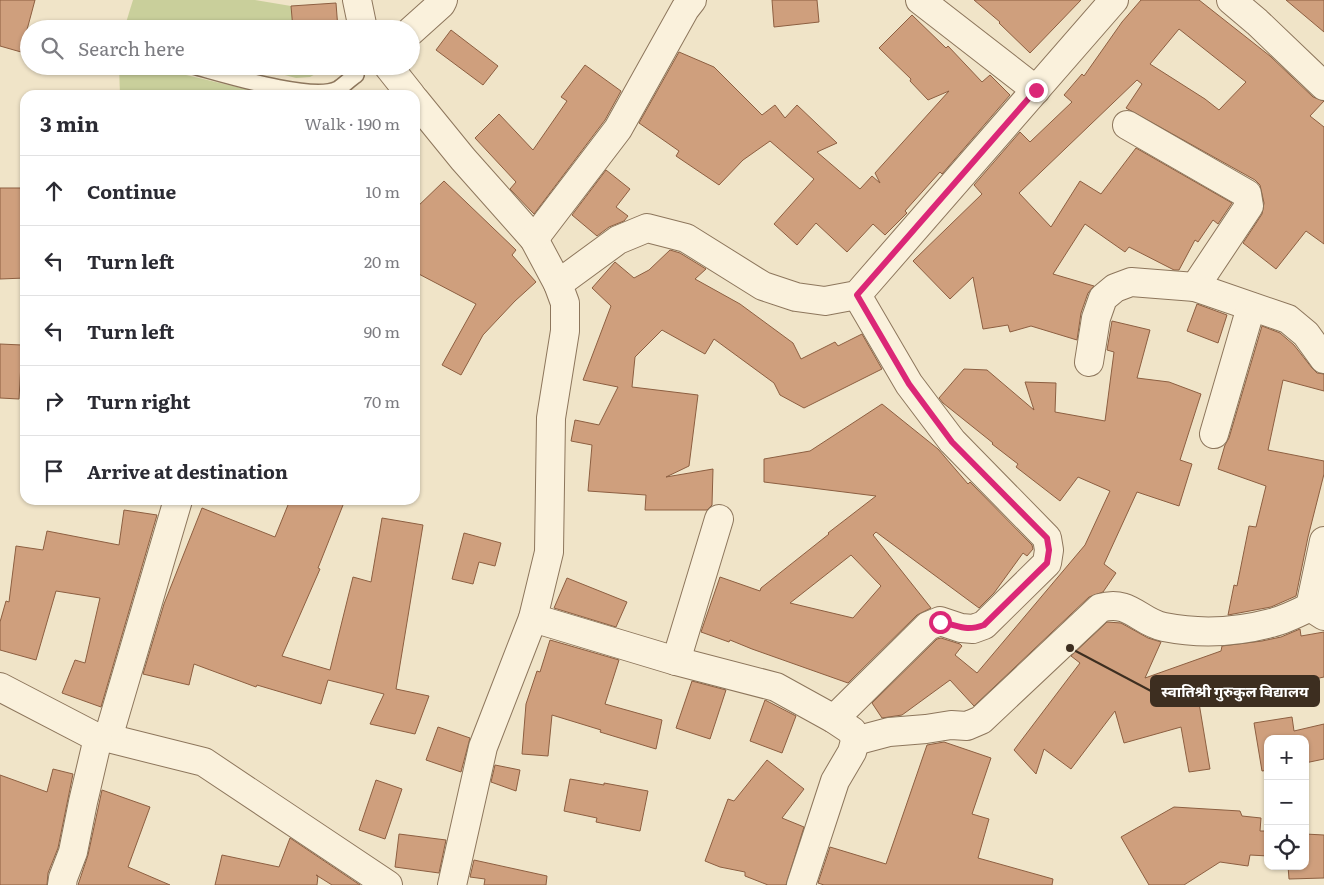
<!DOCTYPE html>
<html lang="en">
<head>
<meta charset="utf-8">
<style>
	:root { --surface:#fff; --page:#f7f7f7; --text:#2b2b33; --muted:#7c7c81; --line:#e1e1e2 }
	body { margin:0; font-family:Literata,"Noto Sans Devanagari",serif; background:var(--page); color:var(--text) }
	.controls { position:absolute; right:15px; bottom:15px; display:grid; overflow:hidden; border-radius:10px; box-shadow:0 1px 4px #0004 }
	.controls button { width:45px; height:45px; display:grid; place-items:center; padding:0; border:0; border-bottom:1px solid var(--line); background:var(--surface); color:var(--text); font:25px sans-serif }
	.stop { position:absolute; width:15px; height:15px; margin:-11px; border:4px solid #db2777; border-radius:50%; background:#fff }
	.stop.end { background:#db2777; border-color:#fff; box-shadow:0 1px 5px #0008 }
	.list { margin:0; padding:0; list-style:none }
	h2 { display:flex; justify-content:space-between; align-items:center; height:65px; margin:0; padding:0 20px; font-size:21px }
	h2 small { font-size:16px; font-weight:400; color:var(--muted) }
	.list li { display:grid; grid-template-columns:32px 1fr auto; gap:15px; align-items:center; box-sizing:border-box; height:70px; padding:0 20px; border-top:1px solid var(--line) }
	.list b { display:block; font-size:19px; white-space:nowrap }
	.list em { font-size:16px; font-style:normal; color:var(--muted) }
	.icon { flex:none; width:28px; height:28px; fill:none; stroke:currentColor; stroke-width:2; stroke-linecap:round; stroke-linejoin:round }
	.map { position:relative; flex:none; width:1324px; height:885px; overflow:hidden }
	.search { position:absolute; background:var(--surface); box-shadow:0 1px 4px #0004; left:20px; top:20px; width:400px; height:55px; display:flex; align-items:center; gap:12px; box-sizing:border-box; padding:0 18px; border-radius:28px; color:var(--muted); font-size:19px }
	.panel { position:absolute; background:var(--surface); box-shadow:0 1px 4px #0004; left:20px; top:90px; width:400px; height:415px; border-radius:15px }
	.map>svg:first-child { display:block }
	.green { fill:#c9cf9b }
	.building { fill:#cf9f7d; stroke:#8d5f41; fill-rule:evenodd }
	.lines { fill:none; stroke-linecap:round; stroke-linejoin:round }
	.service-casing { stroke:#8d765c; stroke-width:18 }
	.minor-casing { stroke:#8d765c; stroke-width:30 }
	.service { stroke:#faf1dc; stroke-width:15 }
	.minor { stroke:#faf1dc; stroke-width:28 }
	.route { stroke:#db2777; stroke-width:6 }
	.leader { fill:none; stroke:#3d2e20; stroke-width:2 }
	.callout-dot { fill:#3d2e20; stroke:#f7eed8; stroke-width:2 }
	.callout { fill:#3d2e20; stroke:#3d2e20; stroke-width:2 }
	.callout-label { font-size:15px; text-anchor:middle; font-weight:bold; fill:#fff }
</style>
</head>
<body>
<div class="map">
<svg width="1324" height="885" viewBox="0 0 1324 885">
	<rect width="100%" height="100%" fill="#f0e4c8"/>
	<g class="green">
		<polygon points="133,0 255,0 291,6 293,29 124,29"/>
		<polygon points="119,66 148,66 271,95 120,95"/>
		<polygon points="251,66 330,66 310,77 296,78"/>
	</g>
	<g class="building">
		<polygon points="0,0 35,0 21,52 0,46"/>
		<polygon points="772,0 817,0 819,22 774,27"/>
		<polygon points="974,0 1081,0 1030,53 999,23 1000,22"/>
		<path d="M1141 0H1199L1270 56 1313 97 1324 101 1310 116 1324 127V244L1306 231 1276 269 1243 243 1262 214 1264 203 1260 185 1255 180 1126 108 1142 84 1137 80 1019 193 1051 227 1080 181 1101 194 1136 148 1232 203 1218 224 1213 220 1198 242 1195 240 1179 270H1174L1129 247 1125 252 1085 224 1053 274 1094 286 1088 293 1081 313 1077 340 1031 326 1010 332 1008 325 983 329 973 277 950 299 913 261 982 194 974 185 1020 132 1030 142 1072 102 1064 95 1082 74 1084 76 1122 22ZM1179 29 1246 82 1219 110 1205 99 1150 64Z"/>
		<polygon points="1286,0 1324,0 1324,32"/>
		<polygon points="336,3 338,29 293,29 291,6"/>
		<polygon points="912,15 946,48 948,46 982,82 990,75 1010,95 942,174 940,172 905,211 907,213 885,235 873,224 847,252 816,223 797,245 774,224 814,179 770,141 743,160 719,185 676,156 679,151 639,123 679,52 714,67 762,115 775,105 785,118 797,105 837,143 817,152 860,189 872,176 880,183 875,173 949,91 928,100 910,81 911,79 879,48"/>
		<polygon points="451,30 498,66 483,85 436,50"/>
		<polygon points="585,65 621,91 605,120 534,214 510,189 516,182 475,138 499,114 533,150 567,101 561,97"/>
		<polygon points="606,170 630,189 616,207 628,216 624,221 609,227 597,236 572,215"/>
		<polygon points="444,181 516,250 512,255 536,282 515,301 483,335 461,375 442,365 476,304 415,272 415,209"/>
		<polygon points="0,188 25,188 25,278 0,279"/>
		<polygon points="670,250 680,253 706,269 695,279 740,304 793,343 801,359 835,342 838,346 862,334 882,369 804,408 780,395 774,383 714,339 705,354 662,330 635,357 632,387 698,395 689,466 666,477 713,469 712,505 707,510 645,510 646,495 588,491 592,445 571,441 575,420 599,425 618,387 583,380 611,306 592,288 615,262 634,278 649,270"/>
		<polygon points="1197,304 1227,315 1218,343 1187,331"/>
		<polygon points="1112,321 1150,330 1137,378 1169,382 1201,394 1180,460 1192,464 1179,506 1137,492 1104,564 1116,573 1103,592 1089,597 974,706 950,680 902,715 882,718 872,703 937,639 941,638 960,644 962,646 955,655 977,673 1085,545 1110,491 1078,477 1060,501 1016,467 1018,464 992,444 993,443 943,403 939,398 964,369 987,370 1034,410 1025,382 1056,383 1055,412 1105,421 1114,352 1107,350"/>
		<polygon points="1262,326 1280,333 1294,345 1312,368 1317,373 1324,374 1324,391 1283,380 1268,450 1324,461 1324,474 1308,537 1296,596 1271,607 1228,615 1234,585 1237,586 1249,526 1256,527 1266,486 1218,469 1225,445 1229,438"/>
		<polygon points="0,344 22,345 19,399 0,398"/>
		<path d="M882 404 938 449 968 484 970 482 1032 545 1033 549 1027 556 1023 553 994 593 979 608 876 532 873 535 931 608 917 615 848 683 752 649 730 640 729 642 701 632 720 577 760 591 761 588 829 534 828 533 876 496 764 482V459L810 451ZM851 555 881 586 853 618 790 603Z"/>
		<polygon points="290,500 345,500 318,568 320,569 282,656 330,670 353,577 371,582 382,518 423,525 396,689 429,696 415,734 370,724 384,694 328,680 321,704 257,685 256,687 194,664 189,685 143,674 164,604 202,508 275,537"/>
		<polygon points="124,510 157,515 101,707 62,693 75,660 85,663 100,598 56,591 36,660 0,650 0,622 6,601 9,602 16,546 43,550 47,531 119,545"/>
		<polygon points="464,533 501,543 495,566 479,562 473,584 452,579"/>
		<polygon points="567,578 627,602 616,627 554,608"/>
		<polygon points="1107,622 1121,623 1148,638 1161,642 1145,678 1221,651 1222,646 1262,641 1281,637 1300,629 1301,636 1324,632 1324,677 1273,688 1271,678 1212,689 1215,698 1199,703 1210,769 1189,772 1181,727 1124,743 1115,711 1071,769 1044,749 1036,774 1014,750 1080,663 1071,656"/>
		<polygon points="550,640 619,660 605,704 662,720 656,749 600,732 601,730 552,715 548,756 522,754 526,704 537,671 540,672"/>
		<polygon points="692,681 726,690 710,739 676,728"/>
		<polygon points="765,700 796,716 782,753 750,741"/>
		<polygon points="1292,717 1294,731 1324,724 1324,759 1305,763 1305,739 1268,739 1268,770 1262,771 1254,723"/>
		<polygon points="438,727 470,738 461,772 426,760"/>
		<polygon points="944,742 991,758 972,814 989,819 978,858 1053,879 1052,885 824,885 818,883 830,847 886,864 927,745"/>
		<polygon points="767,760 804,789 782,818 804,827 786,885 768,885 745,876 745,872 720,867 705,861 728,799 734,801"/>
		<polygon points="495,765 520,770 516,791 491,782"/>
		<polygon points="53,769 73,774 58,848 48,873 47,885 0,885 0,775 47,792"/>
		<polygon points="570,779 604,785 604,783 648,791 640,831 596,822 597,818 564,811"/>
		<polygon points="376,780 402,789 385,839 359,830"/>
		<polygon points="102,790 150,807 128,867 170,885 78,885 88,855"/>
		<polygon points="1174,807 1240,811 1242,816 1261,818 1260,831 1268,831 1268,856 1250,855 1248,866 1220,862 1184,885 1149,885 1121,837"/>
		<polygon points="399,834 446,840 439,873 395,867"/>
		<polygon points="1305,834 1324,835 1324,878 1289,879 1288,866 1305,866"/>
		<polygon points="290,838 360,885 332,885 316,875 318,876 317,885 215,885 222,855 279,867"/>
		<polygon points="474,860 547,876 546,885 484,885 485,879 470,877"/>
	</g>
	<g class="lines">
		<defs>
			<path id="service" d="M193 66C223 74 312 102 338 89 344 85 350 79 356 75"/>
			<g id="minor">
				<polyline points="357,0 363,29"/>
				<polyline points="920,0 1036,90"/>
				<polyline points="1231,0 1257,22 1324,86"/>
				<polyline points="411,31 441,4 443,0"/>
				<polyline points="388,66 411,95"/>
				<polyline points="415,100 463,159 534,239 558,284"/>
				<polyline points="1127,125 1247,194 1249,206 1195,287 1288,319 1306,334 1324,359"/>
				<polyline points="534,239 618,129 685,9 692,0"/>
				<polyline points="1089,362 1096,318 1103,298 1115,288 1131,282 1195,287"/>
				<polyline points="1214,434 1251,307"/>
				<polyline points="1324,541 1310,607 1324,616"/>
				<polyline points="533,618 676,661 776,687 834,719 852,731 855,741 852,752 835,781 801,885"/>
				<polyline points="676,661 719,519"/>
				<polyline points="0,687 98,738 108,738 204,762 388,885"/>
				<polyline points="834,719 928,626 940,621 961,628 973,629 984,625 1047,563 1049,550 1047,538 952,441 909,384 857,295"/>
				<polyline points="108,738 178,500"/>
				<path d="M855 741 889 732 926 729 951 725 967 726 981 720 1100 608C1130 599 1139 622 1164 627 1199 634 1237 632 1271 623 1284 620 1298 613 1310 607"/>
				<polyline points="62,885 63,878 73,852 83,802 98,738"/>
				<polyline points="452,885 483,747 533,618 549,552 551,418 565,331 565,303 558,284 618,240 647,228 686,238 763,286 796,297 825,301 857,295 1114,0"/>
			</g>
		</defs>
		<use href="#service" class="service-casing"/>
		<use href="#minor" class="minor-casing"/>
		<use href="#service" class="service"/>
		<use href="#minor" class="minor"/>
	</g>
	<g class="lines">
		<path class="route" d="M940 622C959 625 964 632 984 625L1047 563 1049 550 1047 538 952 442 909 384 857 295 1036 90"/>
	</g>
	<path class="leader" d="M1070 648L1151 691"/>
	<circle class="callout-dot" cx="1070" cy="648" r="5"/>
	<rect class="callout" x="1151" y="676" width="168" height="30" rx="5"/>
	<g class="callout-label">
		<text x="1235" y="697">स्वातिश्री गुरुकुल विद्यालय</text>
	</g>
</svg>
<div class="controls">
<button>+</button>
<button>−</button>
<button><svg class="icon" aria-label="locate" viewBox="0 0 24 24"><circle cx="12" cy="12" r="6"/><path d="M12 2v4M12 18v4M2 12h4M18 12h4"/></svg></button>
</div>
<div class="stop" style="left:940px;top:622px"></div>
<div class="stop end" style="left:1036px;top:90px"></div>
<div class="search"><svg class="icon" aria-label="search" viewBox="0 0 24 24"><circle cx="10" cy="10" r="6"/><path d="M15 15l6 6"/></svg>Search here</div>
<section class="panel">
<h2>3 min<small>Walk · 190 m</small></h2>
<ul class="list">
<li><svg class="icon" aria-label="ahead" viewBox="0 0 24 24"><path d="M12 20V5M6 11l6-6 6 6"/></svg><div><b>Continue</b></div><em>10 m</em></li>
<li><svg class="icon" aria-label="left" viewBox="0 0 24 24"><path d="M17 20v-9H6M10 6l-5 5 5 5"/></svg><div><b>Turn left</b></div><em>20 m</em></li>
<li><svg class="icon" aria-label="left" viewBox="0 0 24 24"><path d="M17 20v-9H6M10 6l-5 5 5 5"/></svg><div><b>Turn left</b></div><em>90 m</em></li>
<li><svg class="icon" aria-label="right" viewBox="0 0 24 24"><path d="M7 20v-9h11M14 6l5 5-5 5"/></svg><div><b>Turn right</b></div><em>70 m</em></li>
<li><svg class="icon" aria-label="arrive" viewBox="0 0 24 24"><path d="M6 21V4h12l-3 4 3 4H6"/></svg><div><b>Arrive at destination</b></div></li>
</ul>
</section>
</div>
</body>
</html>
